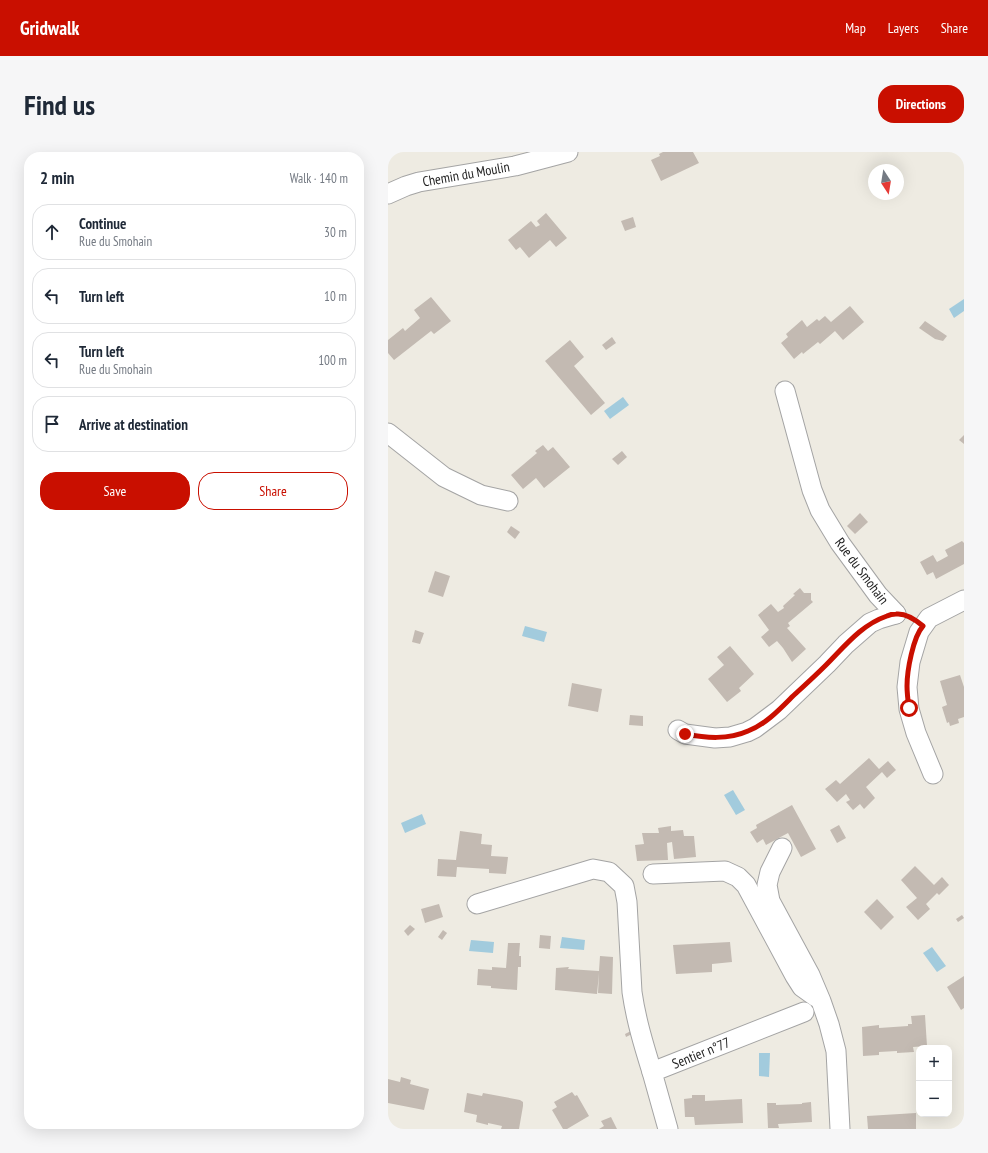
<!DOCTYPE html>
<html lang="en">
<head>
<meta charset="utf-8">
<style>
	:root { --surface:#fff; --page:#f6f6f7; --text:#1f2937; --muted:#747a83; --line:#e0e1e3; --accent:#c90f00 }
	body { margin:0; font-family:"PT Sans Narrow",sans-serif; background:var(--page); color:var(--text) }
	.controls { position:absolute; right:12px; bottom:12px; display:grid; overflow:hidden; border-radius:8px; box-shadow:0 4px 16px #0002 }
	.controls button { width:36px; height:36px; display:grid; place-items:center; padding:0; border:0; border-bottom:1px solid var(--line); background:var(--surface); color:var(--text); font:20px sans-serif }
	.compass { position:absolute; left:480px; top:12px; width:36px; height:36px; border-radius:50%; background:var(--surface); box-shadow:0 4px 16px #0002; rotate:168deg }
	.stop { position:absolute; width:12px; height:12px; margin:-9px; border:3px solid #c90f00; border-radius:50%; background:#fff }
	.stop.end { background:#c90f00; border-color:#fff; box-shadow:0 1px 4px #0008 }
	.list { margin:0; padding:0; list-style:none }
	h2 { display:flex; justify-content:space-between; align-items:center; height:52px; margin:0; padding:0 16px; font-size:17px }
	h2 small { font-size:13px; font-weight:400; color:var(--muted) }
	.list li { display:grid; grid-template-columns:26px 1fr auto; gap:12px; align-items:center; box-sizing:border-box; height:56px; margin:0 8px 8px; padding:0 8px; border:1px solid var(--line); border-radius:16px }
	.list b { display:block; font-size:15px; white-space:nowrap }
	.list p { margin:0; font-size:13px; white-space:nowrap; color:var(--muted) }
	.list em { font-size:13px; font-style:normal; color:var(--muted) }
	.actions { display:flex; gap:8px; padding:12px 16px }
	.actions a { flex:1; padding:9px 0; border:1px solid var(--accent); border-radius:16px; text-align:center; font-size:14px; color:var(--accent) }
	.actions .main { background:var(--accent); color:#fff }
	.icon { flex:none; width:22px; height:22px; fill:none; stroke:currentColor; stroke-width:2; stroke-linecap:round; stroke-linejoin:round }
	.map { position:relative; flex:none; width:576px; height:977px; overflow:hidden; border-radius:16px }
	header { display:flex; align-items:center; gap:24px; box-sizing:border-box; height:56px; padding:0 20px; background:var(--accent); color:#fff }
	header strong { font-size:19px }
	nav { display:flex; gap:22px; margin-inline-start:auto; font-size:14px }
	.intro { display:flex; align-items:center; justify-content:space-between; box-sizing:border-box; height:96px; padding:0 24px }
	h1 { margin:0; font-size:28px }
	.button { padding:10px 18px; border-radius:16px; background:var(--accent); color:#fff; font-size:14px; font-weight:700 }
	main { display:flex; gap:24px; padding:0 24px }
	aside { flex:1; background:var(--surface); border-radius:16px; box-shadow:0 4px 16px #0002 }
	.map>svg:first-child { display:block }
	.water { fill:#a2cbdd }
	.building { fill:#c3bab2 }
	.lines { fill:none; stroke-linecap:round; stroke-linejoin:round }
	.minor-casing { stroke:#a4a4a4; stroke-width:21 }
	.minor { stroke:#fff; stroke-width:19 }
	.route { stroke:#c90f00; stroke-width:5 }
	.labels { text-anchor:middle; stroke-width:3; stroke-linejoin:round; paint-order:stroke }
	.street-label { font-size:14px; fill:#1d1d1d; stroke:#fff }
</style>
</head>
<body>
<header>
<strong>Gridwalk</strong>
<nav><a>Map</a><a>Layers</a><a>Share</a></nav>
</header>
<div class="intro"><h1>Find us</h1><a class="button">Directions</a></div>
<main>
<aside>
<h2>2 min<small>Walk · 140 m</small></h2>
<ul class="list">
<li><svg class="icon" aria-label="ahead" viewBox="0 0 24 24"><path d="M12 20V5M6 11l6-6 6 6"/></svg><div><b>Continue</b><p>Rue du Smohain</p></div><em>30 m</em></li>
<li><svg class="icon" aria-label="left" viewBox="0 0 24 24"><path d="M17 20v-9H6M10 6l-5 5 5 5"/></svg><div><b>Turn left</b></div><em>10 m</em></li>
<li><svg class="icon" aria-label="left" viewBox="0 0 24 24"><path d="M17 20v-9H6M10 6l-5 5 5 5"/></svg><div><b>Turn left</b><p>Rue du Smohain</p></div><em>100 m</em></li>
<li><svg class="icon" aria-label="arrive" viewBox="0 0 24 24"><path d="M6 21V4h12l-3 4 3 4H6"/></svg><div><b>Arrive at destination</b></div></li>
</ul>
<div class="actions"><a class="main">Save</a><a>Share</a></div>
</aside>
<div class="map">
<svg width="576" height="977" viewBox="0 0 576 977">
	<rect width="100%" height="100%" fill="#eeebe2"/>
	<g class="water">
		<polygon points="576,147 576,159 566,166 561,157"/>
		<polygon points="235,245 241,253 222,267 216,259"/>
		<polygon points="137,474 159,480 156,490 134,484"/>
		<polygon points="345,638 357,658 348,663 336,643"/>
		<polygon points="34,662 38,672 17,681 13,671"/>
		<polygon points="174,785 197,788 196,798 172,796"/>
		<polygon points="83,788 106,790 105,801 81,799"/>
		<polygon points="544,795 558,814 549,820 535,801"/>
		<polygon points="371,901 382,901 381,925 371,924"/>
	</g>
	<g class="building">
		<polygon points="275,0 305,0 311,11 273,29 263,8 272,4 271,2"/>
		<polygon points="158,61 179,86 168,95 162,88 141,106 132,95 128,98 120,88 143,69 148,75 152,73 149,69"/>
		<polygon points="245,65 248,75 237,79 233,69"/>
		<polygon points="43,145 63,169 46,182 43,179 6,208 0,201 0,188 15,176 17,179 32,166 26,158"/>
		<polygon points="462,154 476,170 455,188 447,179 432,192 430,190 415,202 414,200 406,207 393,191 400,185 398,182 414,168 419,175 429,167 431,169 437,164 443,170"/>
		<polygon points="537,169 559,184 555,189 547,187 531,176"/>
		<polygon points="224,185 228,191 218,198 214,193"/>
		<polygon points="182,188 196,205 186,214 217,251 203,263 157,209"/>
		<polygon points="576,283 576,292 571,288"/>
		<polygon points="155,293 160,299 165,295 182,315 156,336 148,326 135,337 123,323 149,301 147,299"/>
		<polygon points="234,299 239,305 230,313 224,307"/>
		<polygon points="472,361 480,370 467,382 459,374"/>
		<polygon points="123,374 132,380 127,387 119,380"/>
		<polygon points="574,389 576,391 576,412 548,427 545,420 539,423 532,410 545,403 549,410 560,404 557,398"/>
		<polygon points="47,419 62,424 55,445 40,440"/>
		<polygon points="412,436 416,441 423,441 423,448 425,450 400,471 402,474 399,476 418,497 404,510 395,496 389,489 381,495 373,485 381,478 370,463 383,452 390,460 396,456 395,454 407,443 405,442"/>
		<polygon points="27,478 36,481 32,492 24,490"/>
		<polygon points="342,494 366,522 351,536 353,539 339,550 320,527 336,513 329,505"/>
		<polygon points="572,523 576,535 576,565 570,567 571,571 562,574 561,570 559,571 554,555 559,553 552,529"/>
		<polygon points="184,531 214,537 210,560 180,554"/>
		<polygon points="242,563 255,564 255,574 241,573"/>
		<polygon points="481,606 491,617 500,609 508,618 499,626 494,620 478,635 487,646 476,657 472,652 465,658 458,650 462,648 458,642 449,650 437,637 448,628 452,632"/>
		<polygon points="404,653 428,697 413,705 400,681 378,693 375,687 369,691 362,680 369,676 368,673"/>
		<polygon points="451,673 458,686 449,691 442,678"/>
		<polygon points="283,674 283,679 295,678 296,684 306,684 308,705 286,707 284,690 279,691 280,708 249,709 247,693 256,692 254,681 271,681 270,676"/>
		<polygon points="72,679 94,682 93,692 104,693 103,704 120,705 118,722 101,721 101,717 69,715 68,725 49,724 50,707 68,708"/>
		<polygon points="527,714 546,733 554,725 561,733 551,743 549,741 538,752 542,757 530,768 518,755 529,746 513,728"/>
		<polygon points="489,747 506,765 493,778 476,760"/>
		<polygon points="51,752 55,765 37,771 33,757"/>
		<polygon points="574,763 576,766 570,770 568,767"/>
		<polygon points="22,773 27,777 20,784 16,779"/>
		<polygon points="55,778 59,781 54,788 50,785"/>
		<polygon points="152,783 163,784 162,797 151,796"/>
		<polygon points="342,790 344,810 324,812 324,820 288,822 285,793"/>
		<polygon points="120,791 132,791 131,804 133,804 133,815 130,815 129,838 103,836 103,834 89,833 90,817 104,818 104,815 118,816"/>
		<polygon points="212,804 225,805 224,842 210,841 211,821 209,842 167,838 168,816 181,815 180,817 211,819"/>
		<polygon points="576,824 576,856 573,858 559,835"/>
		<polygon points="537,863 539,894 525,895 526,900 509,901 509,899 491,900 491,903 475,904 474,875 491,873 491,876 520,874 520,872 524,872 523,864"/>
		<polygon points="243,879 244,882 238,885 237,882"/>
		<polygon points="13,925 23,928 22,932 41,937 36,958 0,951 0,927 12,930"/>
		<polygon points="184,940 187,944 189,943 201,964 179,977 175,977 164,958 169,955 166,950"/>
		<polygon points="79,941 94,944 95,941 132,948 135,950 135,954 131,977 113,977 114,974 100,971 100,973 88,970 89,963 76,960"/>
		<polygon points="304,943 317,943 317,949 354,947 355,971 307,973 306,965 297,965 296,947 304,946"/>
		<polygon points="423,950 424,970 390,972 391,976 380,976 379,951 388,951 388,953 414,952 414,951"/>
		<polygon points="528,961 528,977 480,977 479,964"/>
		<polygon points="223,965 229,977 211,977 216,974 213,969"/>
	</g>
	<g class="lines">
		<defs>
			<g id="minor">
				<polyline points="0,42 18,34 31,30 127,14 180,0"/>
				<polyline points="397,239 424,338 432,358 452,391 490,443 508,462"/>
				<polyline points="0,281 56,325 93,343 120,349"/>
				<polyline points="290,578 297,582 327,586 342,585 359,580 367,576 391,558 439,512 458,492 482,471 491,467 508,462"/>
				<polyline points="545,622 528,581 521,557 519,535 522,510 531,480 541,466 576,448"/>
				<polyline points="394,696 382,720 379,733 382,749 422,823 433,849 441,872 448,899 452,977"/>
				<polyline points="265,722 337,719 350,725 358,733 407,824 414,835 428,845"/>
				<path d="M89 752 205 717 221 720 236 734 239 750 244 840C248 868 256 894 264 920"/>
				<polyline points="280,977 264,920 416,860"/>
			</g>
		</defs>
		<use href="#minor" class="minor-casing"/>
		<use href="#minor" class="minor"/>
	</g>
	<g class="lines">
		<path class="route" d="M297 582C318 586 340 588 360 579 378 572 391 558 405 544 416 534 427 524 438 513 457 494 473 473 499 464 501 463 505 462 508 462 517 461 528 468 535 474 525 485 519 519 519 534 519 542 520 549 521 556"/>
	</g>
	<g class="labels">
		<g class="street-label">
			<text transform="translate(78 22) rotate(-10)" y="5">Chemin du Moulin</text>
			<text transform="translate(474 419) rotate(53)" y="5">Rue du Smohain</text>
			<text transform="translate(313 901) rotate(-22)" y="5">Sentier n°77</text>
		</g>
	</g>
</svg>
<div class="controls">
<button>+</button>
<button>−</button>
</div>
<svg class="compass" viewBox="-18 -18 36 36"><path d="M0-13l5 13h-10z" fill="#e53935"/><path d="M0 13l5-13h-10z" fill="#747a83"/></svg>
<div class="stop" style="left:521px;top:556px"></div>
<div class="stop end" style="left:297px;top:582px"></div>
</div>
</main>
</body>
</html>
